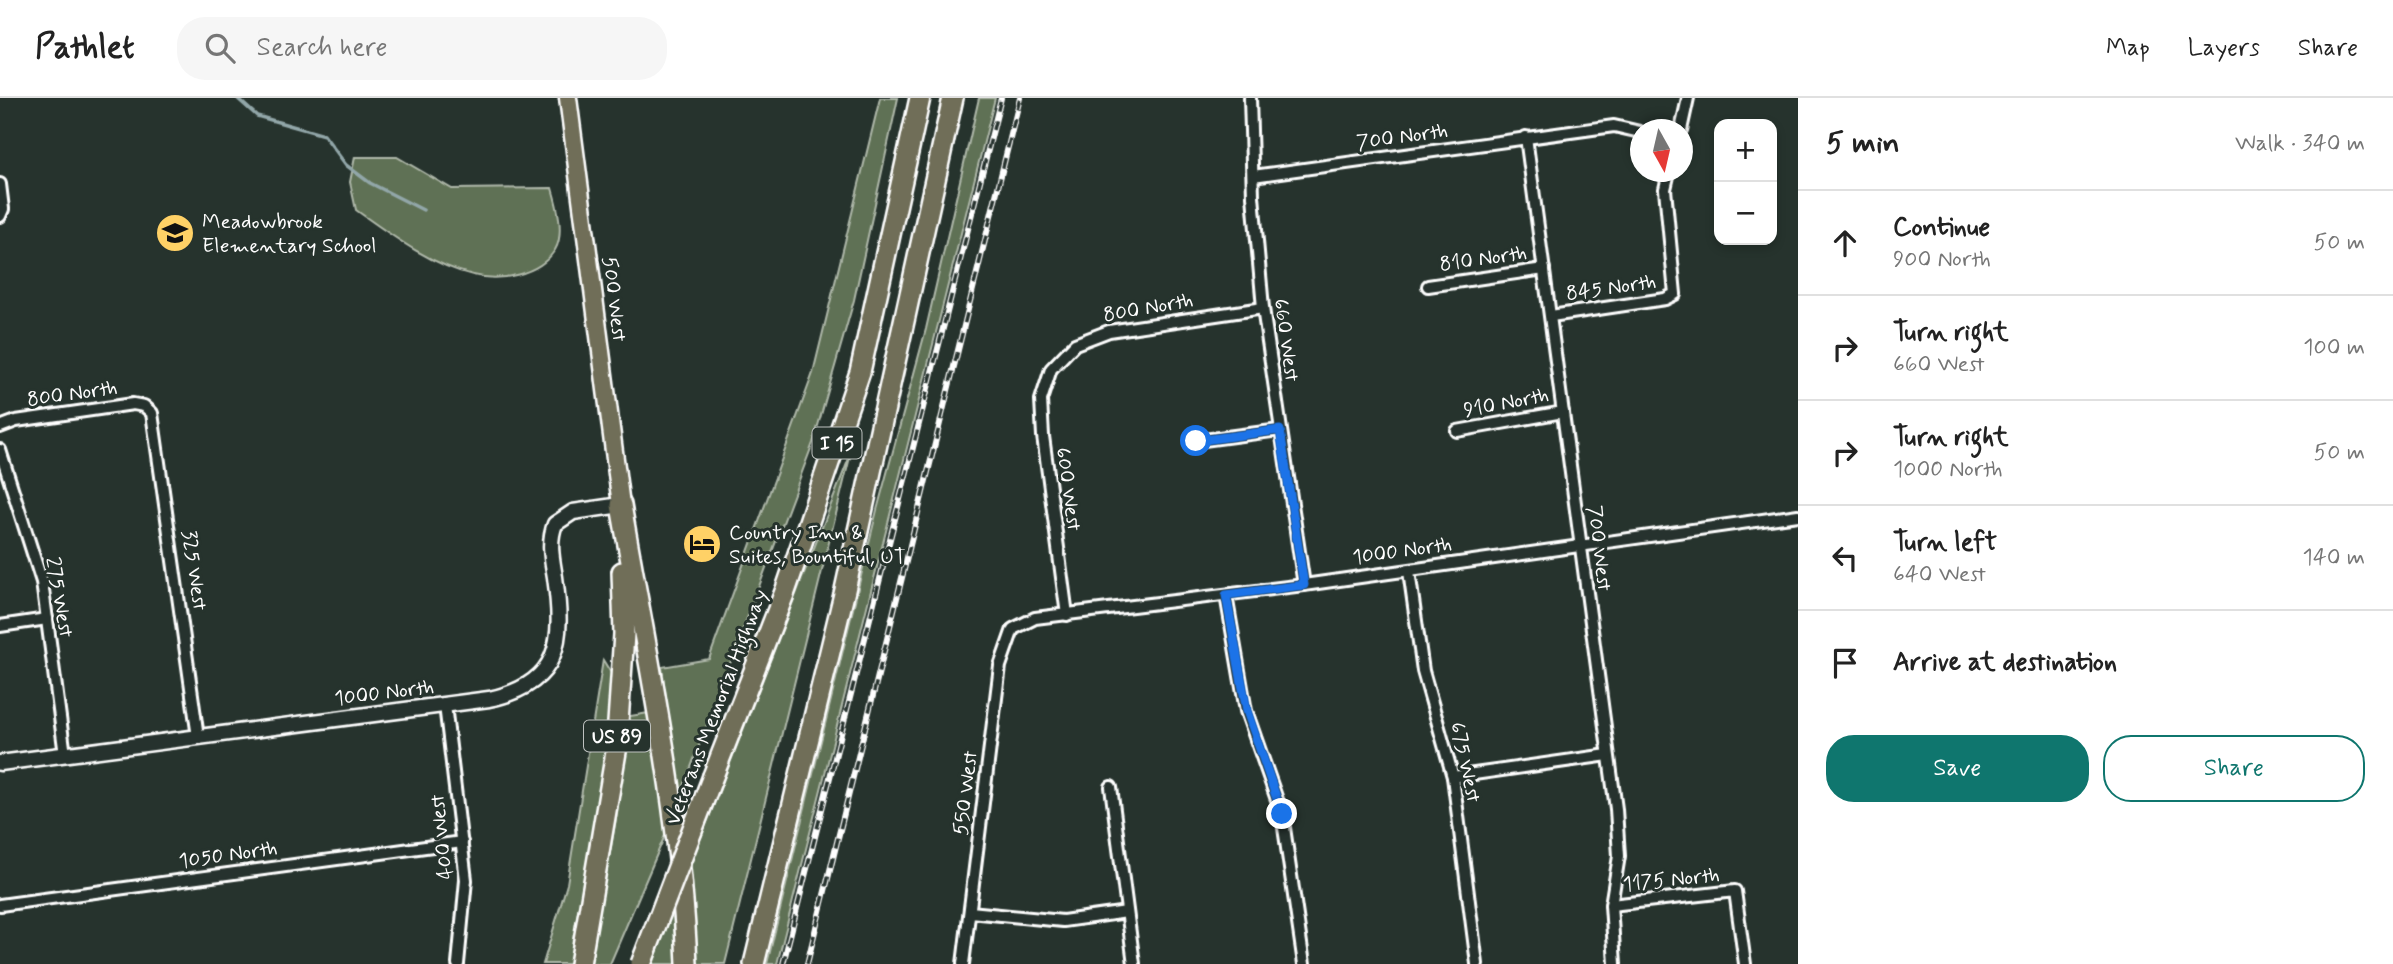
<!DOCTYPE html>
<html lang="en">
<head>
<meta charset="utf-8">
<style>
	:root { --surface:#fff; --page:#f6f6f6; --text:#222; --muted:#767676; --line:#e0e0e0; --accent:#0f766e }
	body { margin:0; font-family:Mynerve,sans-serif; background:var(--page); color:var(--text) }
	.controls { position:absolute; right:21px; top:21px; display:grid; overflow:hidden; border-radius:14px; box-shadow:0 4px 10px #0003 }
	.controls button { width:63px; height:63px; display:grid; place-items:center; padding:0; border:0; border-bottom:2px solid var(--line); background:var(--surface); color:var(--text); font:35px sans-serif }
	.compass { position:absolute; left:1630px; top:21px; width:63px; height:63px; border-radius:50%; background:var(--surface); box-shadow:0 4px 10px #0003; rotate:172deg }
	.stop { position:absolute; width:21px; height:21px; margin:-16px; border:5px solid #1a73e8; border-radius:50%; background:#fff }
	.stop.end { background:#1a73e8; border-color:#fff; box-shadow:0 2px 7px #0008 }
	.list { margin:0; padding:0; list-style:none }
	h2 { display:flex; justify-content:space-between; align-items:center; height:91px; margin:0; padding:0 28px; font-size:30px }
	h2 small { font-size:23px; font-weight:400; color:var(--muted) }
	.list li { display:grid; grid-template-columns:46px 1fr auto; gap:21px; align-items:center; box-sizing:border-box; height:105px; padding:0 28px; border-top:2px solid var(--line) }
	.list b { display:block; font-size:26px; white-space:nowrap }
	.list p { margin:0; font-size:23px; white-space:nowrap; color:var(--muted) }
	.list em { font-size:23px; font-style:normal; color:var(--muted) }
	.actions { display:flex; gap:14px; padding:21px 28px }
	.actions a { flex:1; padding:16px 0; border:2px solid var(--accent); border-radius:28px; text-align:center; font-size:24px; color:var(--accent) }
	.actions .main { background:var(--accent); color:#fff }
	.icon { flex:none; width:38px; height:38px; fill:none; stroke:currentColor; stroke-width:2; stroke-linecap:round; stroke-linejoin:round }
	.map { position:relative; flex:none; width:1798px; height:866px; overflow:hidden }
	header { display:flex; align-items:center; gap:42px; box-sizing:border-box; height:98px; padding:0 35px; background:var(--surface); border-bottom:2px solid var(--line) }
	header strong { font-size:33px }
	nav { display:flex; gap:38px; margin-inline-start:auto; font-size:24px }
	.search { width:490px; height:63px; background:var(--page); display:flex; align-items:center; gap:18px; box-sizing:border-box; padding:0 24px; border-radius:28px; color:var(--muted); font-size:26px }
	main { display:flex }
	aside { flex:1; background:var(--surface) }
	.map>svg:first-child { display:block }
	.green { fill:#5f7154; stroke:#afb8aa; stroke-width:2 }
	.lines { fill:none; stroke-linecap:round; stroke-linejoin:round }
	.stream { stroke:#92a7a9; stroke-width:3.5 }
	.street-casing { stroke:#fff; stroke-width:16 }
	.secondary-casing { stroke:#fff; stroke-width:19 }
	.primary-casing { stroke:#fff; stroke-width:21 }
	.highway-casing { stroke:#fff; stroke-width:24 }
	.street { stroke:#26332d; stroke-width:10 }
	.secondary { stroke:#26332d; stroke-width:14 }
	.primary { stroke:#706e59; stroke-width:16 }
	.highway { stroke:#706e59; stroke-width:19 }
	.rail-casing { stroke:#fff; stroke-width:6 }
	.rail { stroke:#26332d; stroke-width:3.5; stroke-dasharray:10; stroke-linecap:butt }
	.highway-bridge-casing { stroke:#fff; stroke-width:24; stroke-linecap:butt }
	.highway-bridge { stroke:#706e59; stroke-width:19 }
	.route { stroke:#1a73e8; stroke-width:9 }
	.labels { text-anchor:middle; stroke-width:6; stroke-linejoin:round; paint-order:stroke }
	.shield { fill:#26332d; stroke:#bec2c0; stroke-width:2 }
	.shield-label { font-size:19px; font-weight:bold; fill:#fff }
	.street-label { font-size:21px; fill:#fff; stroke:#26332d }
	.poi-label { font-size:21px; fill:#fff; stroke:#26332d; text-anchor:start }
</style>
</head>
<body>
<header>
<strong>Pathlet</strong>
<div class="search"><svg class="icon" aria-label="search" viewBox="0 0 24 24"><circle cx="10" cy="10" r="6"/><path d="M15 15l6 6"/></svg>Search here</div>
<nav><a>Map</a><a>Layers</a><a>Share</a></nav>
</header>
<main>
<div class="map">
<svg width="1798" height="866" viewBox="0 0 1798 866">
	<rect width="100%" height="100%" fill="#26332d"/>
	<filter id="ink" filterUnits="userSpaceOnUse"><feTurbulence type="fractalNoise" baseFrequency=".0143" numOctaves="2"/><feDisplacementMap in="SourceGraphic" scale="14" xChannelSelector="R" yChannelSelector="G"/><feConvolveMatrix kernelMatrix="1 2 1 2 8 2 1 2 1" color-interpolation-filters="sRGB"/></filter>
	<g filter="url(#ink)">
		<g class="green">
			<polygon points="880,0 898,0 854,202 813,345 679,701 662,569 709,561 813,275"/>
			<polygon points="979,0 995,0 777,866 767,866 877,412 926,231"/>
			<path d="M355 59H397L452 91 552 90C557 107 565 136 555 152 539 177 500 184 473 177 431 167 391 137 356 112L350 84Z"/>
			<polygon points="851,355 725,866 696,866 688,773"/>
			<polygon points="603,562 611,575 609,640 570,866 543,866 567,786"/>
			<polygon points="649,615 666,735 610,866 590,866 617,715 630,618"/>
			<polygon points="675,806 678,866 653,866"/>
		</g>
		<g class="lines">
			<polyline class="stream" points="237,0 257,18 324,37 346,67 370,85 423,112"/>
			<defs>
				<g id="street">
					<polyline points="1250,0 1253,98 1263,210 1304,487"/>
					<polyline points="1681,32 1688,0"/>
					<polyline points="1526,39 1616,711 1619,758 1611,807 1615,866"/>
					<polyline points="1253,78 1614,28 1640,34"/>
					<polyline points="0,86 3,111 0,118"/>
					<polyline points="1428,188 1544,171"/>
					<polyline points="1551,218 1665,201 1675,196 1665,91 1669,74"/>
					<polyline points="0,329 16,323 133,306 144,308 152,315 198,639"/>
					<polyline points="1457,333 1563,314"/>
					<polyline points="1196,343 1280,332"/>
					<polyline points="0,352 42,484 65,657"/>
					<polyline points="1409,473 1423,573 1453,679 1477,866"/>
					<polyline points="1226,497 1246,613 1282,716 1304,866"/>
					<polyline points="1067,517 1043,338 1041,302 1051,271 1075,246 1109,233 1263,210"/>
					<polyline points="0,528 47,521"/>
					<polyline points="445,607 466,782 458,866"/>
					<polyline points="1453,679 1608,657"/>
					<polyline points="1111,689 1134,866"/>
					<polyline points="0,807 462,744"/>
					<polyline points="1611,807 1735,793 1745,866"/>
					<polyline points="970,814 1063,823 1127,814"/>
					<polyline points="963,866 1000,568 1013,531 1035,520 1304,487 1798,417"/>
				</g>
				<path id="secondary" d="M0 665 489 601C561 586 564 543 555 479 552 461 548 444 555 426L573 414 621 407"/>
				<polyline id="primary" points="568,0 621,407"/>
				<g id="highway">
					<path d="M621 407C647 559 681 712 687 866"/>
					<polyline points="713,678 786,491 860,274 920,0"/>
					<polyline points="580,866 616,654 624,536 622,474"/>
					<polyline points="754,866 845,492 953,0"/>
				</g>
			</defs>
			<use href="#street" class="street-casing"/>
			<use href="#secondary" class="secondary-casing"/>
			<use href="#primary" class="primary-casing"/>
			<use href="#highway" class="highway-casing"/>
			<use href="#street" class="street"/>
			<use href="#secondary" class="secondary"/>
			<use href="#primary" class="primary"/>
			<use href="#highway" class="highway"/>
			<defs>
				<g id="rail">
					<polyline points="783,866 1001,0"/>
					<polyline points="807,866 1020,0"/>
				</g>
			</defs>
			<use href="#rail" class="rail-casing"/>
			<use href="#rail" class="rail"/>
			<defs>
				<polyline id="highway-bridge" points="641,866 713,678"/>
			</defs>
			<use href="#highway-bridge" class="highway-bridge-casing"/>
			<use href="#highway-bridge" class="highway-bridge"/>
		</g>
	</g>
	<g class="lines" filter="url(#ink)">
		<polyline class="route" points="1196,343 1280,332 1304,487 1226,497 1247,613 1282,716"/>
	</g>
	<defs>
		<symbol id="school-disc" viewBox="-11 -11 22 22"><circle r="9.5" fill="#ffd166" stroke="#26332d"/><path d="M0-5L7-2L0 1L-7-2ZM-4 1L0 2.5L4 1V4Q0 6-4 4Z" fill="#111"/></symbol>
		<symbol id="hotel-disc" viewBox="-11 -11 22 22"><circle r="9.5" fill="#ffd166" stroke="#26332d"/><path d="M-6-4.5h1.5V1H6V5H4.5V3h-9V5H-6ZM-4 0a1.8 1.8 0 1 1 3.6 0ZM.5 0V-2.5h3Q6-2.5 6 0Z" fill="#111"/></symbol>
	</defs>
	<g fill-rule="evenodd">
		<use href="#school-disc" x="153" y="113" width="44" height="44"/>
		<use href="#hotel-disc" x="680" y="424" width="44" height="44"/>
	</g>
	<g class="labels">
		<g class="shield">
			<rect x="812.5" y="329.5" width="49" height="31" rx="5"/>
			<rect x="584" y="622.5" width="66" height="31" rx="5"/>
		</g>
		<g class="shield-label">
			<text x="837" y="352">I 15</text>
			<text x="617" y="645">US 89</text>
		</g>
		<g class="street-label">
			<text transform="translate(1402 38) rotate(-8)" y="7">700 North</text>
			<text transform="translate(1483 160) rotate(-8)" y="7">810 North</text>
			<text transform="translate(1611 189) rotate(-8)" y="7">845 North</text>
			<text transform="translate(615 201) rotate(83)" y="7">500 West</text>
			<text transform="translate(1148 209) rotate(-10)" y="7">800 North</text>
			<text transform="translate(1287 242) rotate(82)" y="7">660 West</text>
			<text transform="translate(72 295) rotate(-8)" y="7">800 North</text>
			<text transform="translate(1506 304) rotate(-11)" y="7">910 North</text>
			<text transform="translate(1069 391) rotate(82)" y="7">600 West</text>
			<text transform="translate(1600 450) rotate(83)" y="7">700 West</text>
			<text transform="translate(1402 452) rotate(-8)" y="7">1000 North</text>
			<text transform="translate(195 472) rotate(82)" y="7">325 West</text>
			<text transform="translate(60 499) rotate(80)" y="7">275 West</text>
			<text transform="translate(384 594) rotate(-7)" y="7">1000 North</text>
			<text transform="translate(716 609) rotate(-69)" y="7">Veterans Memorial Highway</text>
			<text transform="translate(1466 664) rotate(78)" y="7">675 West</text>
			<text transform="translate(965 695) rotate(-83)" y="7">550 West</text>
			<text transform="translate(441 739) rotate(-96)" y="7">400 West</text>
			<text transform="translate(228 756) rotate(-8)" y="7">1050 North</text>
			<text transform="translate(1671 781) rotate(-6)" y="7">1175 North</text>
		</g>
		<g class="poi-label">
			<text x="202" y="130">Meadowbrook<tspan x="202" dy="24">Elementary School</tspan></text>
			<text x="729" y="441">Country Inn &amp;<tspan x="729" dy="24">Suites, Bountiful, UT</tspan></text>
		</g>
	</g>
</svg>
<div class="controls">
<button>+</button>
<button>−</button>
</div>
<svg class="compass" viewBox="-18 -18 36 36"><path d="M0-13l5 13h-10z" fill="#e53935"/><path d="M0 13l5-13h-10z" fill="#767676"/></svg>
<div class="stop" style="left:1196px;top:343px"></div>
<div class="stop end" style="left:1282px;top:716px"></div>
</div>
<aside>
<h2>5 min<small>Walk · 340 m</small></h2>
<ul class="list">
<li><svg class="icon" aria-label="ahead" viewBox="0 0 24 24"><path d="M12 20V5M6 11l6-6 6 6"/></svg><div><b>Continue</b><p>900 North</p></div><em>50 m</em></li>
<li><svg class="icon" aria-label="right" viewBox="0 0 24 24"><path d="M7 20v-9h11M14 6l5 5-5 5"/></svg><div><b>Turn right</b><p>660 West</p></div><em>100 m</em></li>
<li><svg class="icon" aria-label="right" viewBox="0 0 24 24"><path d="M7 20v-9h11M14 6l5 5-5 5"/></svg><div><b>Turn right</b><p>1000 North</p></div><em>50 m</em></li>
<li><svg class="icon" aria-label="left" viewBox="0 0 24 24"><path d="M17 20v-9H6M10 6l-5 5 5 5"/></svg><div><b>Turn left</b><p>640 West</p></div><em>140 m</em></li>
<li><svg class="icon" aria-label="arrive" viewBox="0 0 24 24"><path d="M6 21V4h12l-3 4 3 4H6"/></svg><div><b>Arrive at destination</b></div></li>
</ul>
<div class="actions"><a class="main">Save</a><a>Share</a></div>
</aside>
</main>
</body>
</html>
